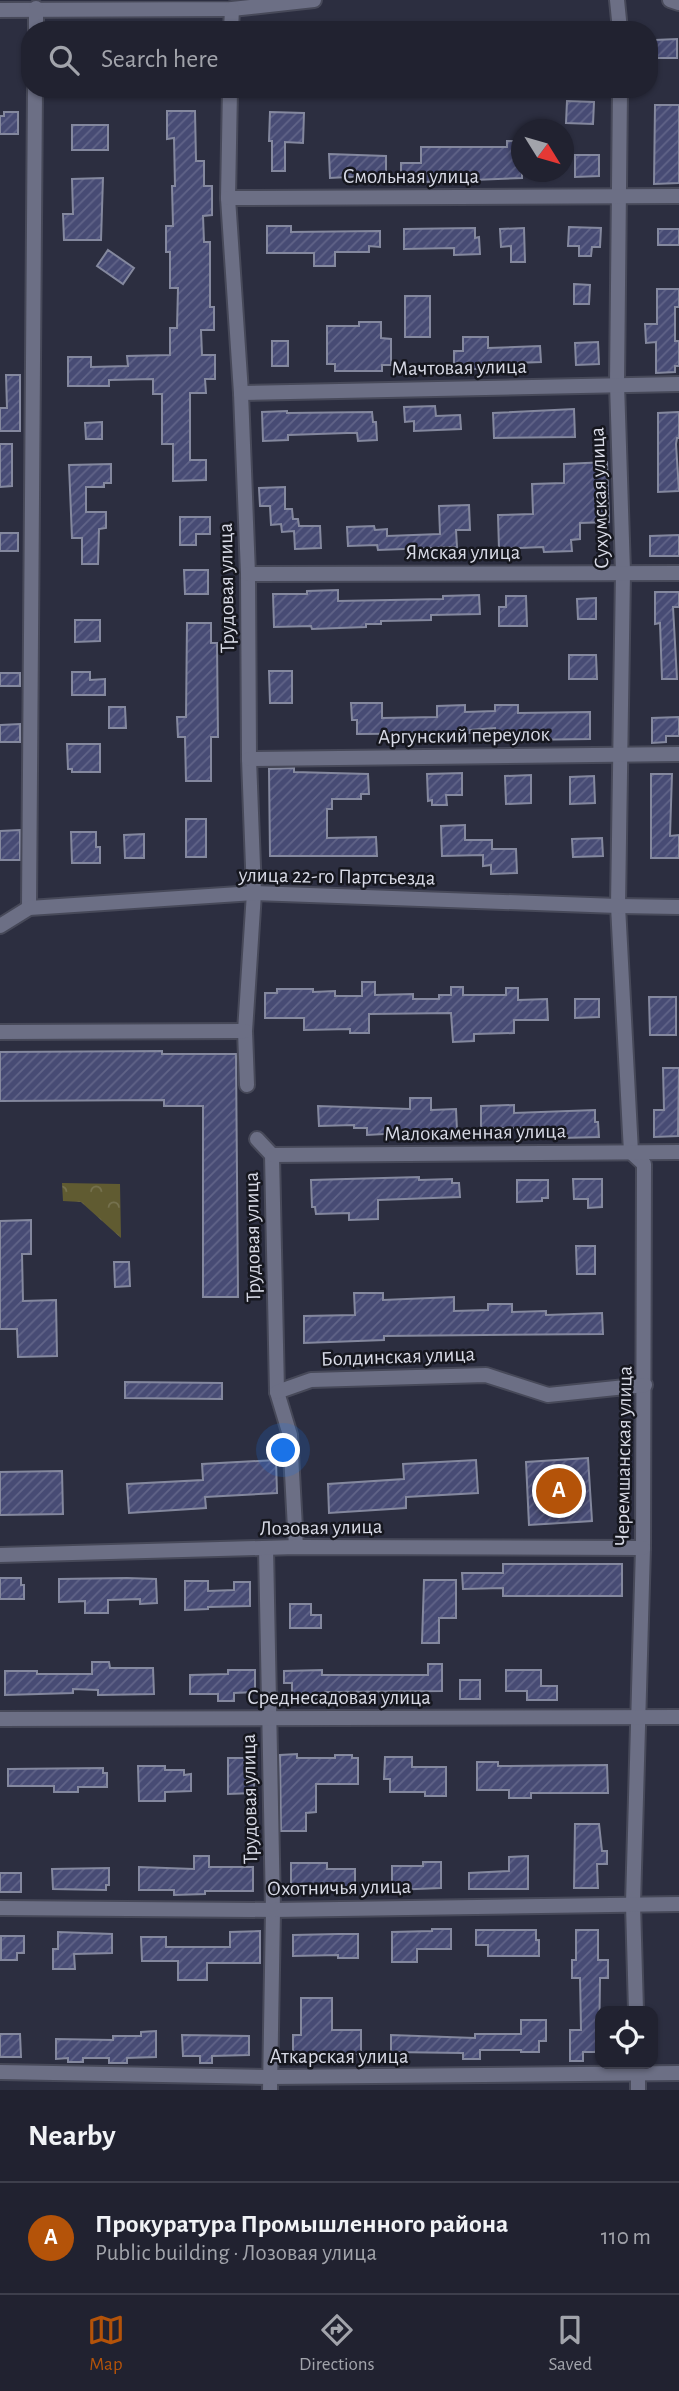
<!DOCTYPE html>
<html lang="en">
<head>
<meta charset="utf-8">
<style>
	:root { --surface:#212230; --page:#2d2f3c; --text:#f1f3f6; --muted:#a2a4ab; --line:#3e3f4c; --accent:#b45309 }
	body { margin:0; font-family:"Alegreya Sans",sans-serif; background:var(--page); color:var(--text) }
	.controls { position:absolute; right:21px; bottom:21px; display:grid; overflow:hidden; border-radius:14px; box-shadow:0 2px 5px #0004 }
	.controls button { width:63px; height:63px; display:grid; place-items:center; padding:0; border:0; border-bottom:2px solid var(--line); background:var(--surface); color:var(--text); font:35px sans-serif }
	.compass { position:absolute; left:511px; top:119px; width:63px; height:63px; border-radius:50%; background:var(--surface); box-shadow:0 2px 5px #0004; rotate:127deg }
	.you { position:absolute; left:284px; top:1451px; width:24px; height:24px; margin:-18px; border:5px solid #fff; border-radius:50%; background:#1a73e8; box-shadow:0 0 0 10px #1a73e833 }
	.badge { display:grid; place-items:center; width:46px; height:46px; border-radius:50%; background:var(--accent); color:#fff; font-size:23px; font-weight:700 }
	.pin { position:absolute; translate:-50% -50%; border:4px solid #fff; box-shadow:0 2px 7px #0006 }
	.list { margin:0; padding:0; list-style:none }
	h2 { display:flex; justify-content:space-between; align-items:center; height:91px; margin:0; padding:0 28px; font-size:30px }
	h2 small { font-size:23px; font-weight:400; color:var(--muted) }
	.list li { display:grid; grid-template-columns:46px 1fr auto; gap:21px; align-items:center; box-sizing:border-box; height:112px; padding:0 28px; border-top:2px solid var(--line) }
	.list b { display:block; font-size:26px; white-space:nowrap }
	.list p { margin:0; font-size:23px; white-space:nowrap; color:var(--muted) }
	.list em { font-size:23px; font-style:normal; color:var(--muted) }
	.icon { flex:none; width:38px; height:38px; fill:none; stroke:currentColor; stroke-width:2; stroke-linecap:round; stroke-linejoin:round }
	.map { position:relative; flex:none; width:679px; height:2090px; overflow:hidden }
	.search { position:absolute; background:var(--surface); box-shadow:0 2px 5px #0004; left:21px; right:21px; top:21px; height:77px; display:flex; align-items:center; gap:18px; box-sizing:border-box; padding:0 24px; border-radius:28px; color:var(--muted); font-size:26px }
	.sheet { height:203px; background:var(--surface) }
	nav { display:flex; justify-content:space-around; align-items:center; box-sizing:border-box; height:98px; border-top:2px solid var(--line); background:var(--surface); font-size:19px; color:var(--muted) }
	nav a { display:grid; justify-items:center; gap:4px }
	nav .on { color:var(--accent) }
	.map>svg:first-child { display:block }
	.forest { fill:url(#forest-crowns) }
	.building { fill:url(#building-hatch); stroke:#84889e; stroke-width:2 }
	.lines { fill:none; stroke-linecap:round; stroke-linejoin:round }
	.minor-casing { stroke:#474959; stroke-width:18 }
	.minor { stroke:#6c6f85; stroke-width:14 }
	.labels { text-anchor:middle; stroke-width:5; stroke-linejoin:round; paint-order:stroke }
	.street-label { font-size:21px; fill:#d8dae6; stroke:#16171f }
</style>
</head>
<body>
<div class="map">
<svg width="679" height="2090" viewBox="0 0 679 2090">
	<defs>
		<pattern id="forest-crowns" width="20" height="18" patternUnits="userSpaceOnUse" patternTransform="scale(1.75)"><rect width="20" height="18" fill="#605b31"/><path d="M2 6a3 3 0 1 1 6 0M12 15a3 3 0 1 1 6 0" fill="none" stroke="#76724f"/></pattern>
		<pattern id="building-hatch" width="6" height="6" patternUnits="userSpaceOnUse" patternTransform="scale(1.75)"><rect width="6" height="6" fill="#474b74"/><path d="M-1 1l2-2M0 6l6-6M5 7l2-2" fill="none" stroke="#616488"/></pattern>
	</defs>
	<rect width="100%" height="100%" fill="#2c2e40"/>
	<polygon class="forest" points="62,1183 120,1184 121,1238 81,1202 63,1201"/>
	<g class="building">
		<polygon points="677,39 677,58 655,58 655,40"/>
		<polygon points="567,101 594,102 593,124 566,123"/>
		<polygon points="655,105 679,105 679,183 654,184"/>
		<polygon points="167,111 195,111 196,161 204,161 204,186 212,186 212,215 203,216 204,242 210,242 210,307 214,307 214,330 201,330 202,355 215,355 215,379 205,379 206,393 190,393 190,460 206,460 206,480 173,481 173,444 162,444 162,394 153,394 153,379 109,380 109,386 68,386 68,357 91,357 91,367 128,366 127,356 170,355 170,328 177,328 178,288 170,288 170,252 166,252 166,226 173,226 172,186 175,186 174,138 167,139"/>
		<polygon points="4,112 18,112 18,134 0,134 0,116 4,116"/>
		<polygon points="270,112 304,113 303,143 285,142 285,171 272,171 272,141 269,141"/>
		<rect x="72" y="125" width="36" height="25"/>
		<polygon points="507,141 522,141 522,178 401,183 401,163 421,163 421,147 507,147"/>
		<polygon points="329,154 386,156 386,175 330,178"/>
		<polygon points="575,155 599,155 599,176 575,177"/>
		<polygon points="103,178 101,240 64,240 63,214 73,214 72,179"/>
		<polygon points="267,226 291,226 291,232 380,231 380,247 369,246 369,252 335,252 335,266 314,266 314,253 267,253"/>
		<polygon points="569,227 601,228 600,247 592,247 591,256 579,256 579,246 568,246"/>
		<polygon points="475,228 475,238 479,237 480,254 454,255 454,248 404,249 404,229"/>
		<polygon points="524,228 525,262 511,262 511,246 501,247 500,229"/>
		<rect x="658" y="229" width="21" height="16"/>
		<polygon points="108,250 134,268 123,284 97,266"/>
		<polygon points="574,284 590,285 589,304 574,304"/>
		<polygon points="657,289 679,289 679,307 675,307 675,341 679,341 679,366 675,366 675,372 656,373 656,342 646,343 645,324 657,324"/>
		<rect x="405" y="296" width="25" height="41"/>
		<polygon points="359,322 381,322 381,338 391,339 391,365 382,365 382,371 335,371 335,364 327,364 327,326 359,326"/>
		<polygon points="463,337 488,337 488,348 540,346 541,362 488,364 488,369 454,369 454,351 463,351"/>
		<rect x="272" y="341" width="16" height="25"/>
		<polygon points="598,342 599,364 576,365 575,343"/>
		<polygon points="6,375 20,375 20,431 0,431 0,408 7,408"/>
		<polygon points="435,406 436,416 460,415 461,429 414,431 414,421 405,422 404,407"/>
		<polygon points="574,409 575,437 494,438 493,413"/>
		<polygon points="287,411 287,413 372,412 373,422 376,422 377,440 358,441 357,433 347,433 288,435 288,440 263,441 262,412"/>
		<polygon points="679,412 679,438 677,438 676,444 679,491 658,492 658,413"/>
		<polygon points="102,422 102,439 86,439 85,423"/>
		<polygon points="0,444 12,444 12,486 0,487"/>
		<polygon points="607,462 609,522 580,523 580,539 571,540 572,551 544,552 543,547 499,549 498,515 533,514 532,484 564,483 564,464"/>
		<polygon points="111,464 111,483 104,483 104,487 86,487 86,512 106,512 106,528 99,529 98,564 82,564 82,538 72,538 69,465"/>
		<polygon points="285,487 285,509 292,509 293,519 298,519 299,526 320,526 321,548 295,549 294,531 282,532 281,524 271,525 270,506 260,506 259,488"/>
		<polygon points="469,505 470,530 456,530 457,547 378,550 377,545 348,546 347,527 374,526 375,530 387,529 387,536 440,534 439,506"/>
		<polygon points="180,517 210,517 210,534 196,534 196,545 180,545"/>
		<rect x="0" y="533" width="18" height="18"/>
		<polygon points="679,535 679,556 650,556 650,536"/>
		<polygon points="184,570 208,570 208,594 185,594"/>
		<polygon points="338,590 338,601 443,599 443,596 479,595 480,614 431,615 431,620 381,621 381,624 366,624 366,627 312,629 311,626 274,627 273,594 307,594 307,591"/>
		<polygon points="655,592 679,592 679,607 673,607 677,679 662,679 660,623 655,624"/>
		<polygon points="506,596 526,596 527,626 499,626 499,607 506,607"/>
		<polygon points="596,598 596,619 578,619 577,599"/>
		<polygon points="75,620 100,620 100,641 75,642"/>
		<polygon points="187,623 211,623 211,643 217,643 218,737 211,737 211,781 186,781 185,737 178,737 177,717 186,717"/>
		<polygon points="569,655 596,655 597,679 569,679"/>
		<polygon points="269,671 292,671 292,703 270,703"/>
		<polygon points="72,672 90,672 90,680 105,679 105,695 72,695"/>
		<rect x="0" y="673" width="20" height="13"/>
		<polygon points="351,703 382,703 382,718 437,717 437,706 465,705 465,712 495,711 495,705 518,705 518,713 590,712 590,739 522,740 522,733 495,733 495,728 470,730 470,733 357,734 357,720 352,720"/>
		<polygon points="109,707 125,707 126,728 109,728"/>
		<polygon points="679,717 679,736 666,736 666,742 652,743 652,718"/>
		<polygon points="20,724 20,742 0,742 0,725"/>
		<polygon points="67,744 100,744 100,772 72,772 72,769 68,769"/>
		<polygon points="294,768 294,772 368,774 369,794 361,794 361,799 332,799 332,809 327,809 327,838 376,837 377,856 270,856 269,769"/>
		<polygon points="462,773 462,795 446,795 447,805 432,805 432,800 428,801 427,774"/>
		<polygon points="651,774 672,774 670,836 679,835 679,858 651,858"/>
		<polygon points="531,775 531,803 506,804 505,776"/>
		<polygon points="594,776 595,803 570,804 570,777"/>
		<rect x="186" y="819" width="20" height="38"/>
		<polygon points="465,825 465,840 492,840 492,849 516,849 517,873 491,874 491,865 483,866 483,855 442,856 441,826"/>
		<polygon points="20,830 20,860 0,860 0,831"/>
		<polygon points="71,832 96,832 96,847 100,847 100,863 72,863"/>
		<polygon points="144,834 144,858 125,858 124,835"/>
		<polygon points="602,838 603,856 573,857 572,839"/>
		<polygon points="362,982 375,982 375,995 413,994 413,999 439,999 439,995 451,995 451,987 463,987 463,995 506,995 506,988 518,988 518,1000 547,999 548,1020 514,1020 514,1033 474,1034 474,1041 453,1042 451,1013 369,1014 369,1033 350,1033 350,1029 304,1030 304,1018 265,1018 265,993 277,993 277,989 313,989 313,992 335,991 335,996 362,996"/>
		<polygon points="649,997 676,997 676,1035 650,1035"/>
		<polygon points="575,999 599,999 599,1017 575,1018"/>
		<polygon points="162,1051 162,1054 236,1054 238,1297 203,1297 203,1106 164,1106 164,1100 0,1101 0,1052"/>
		<polygon points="663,1068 679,1068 678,1136 654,1137 654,1110 664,1110"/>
		<polygon points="410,1098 431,1098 431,1110 456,1109 457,1130 367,1135 367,1128 354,1128 354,1125 319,1126 318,1106 410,1109"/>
		<polygon points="514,1105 514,1113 595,1110 595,1122 598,1122 599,1137 561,1138 561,1128 481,1128 481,1106"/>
		<polygon points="419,1177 419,1180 452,1179 452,1183 459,1183 460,1197 378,1200 378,1219 349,1220 349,1213 316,1214 315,1207 312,1207 311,1180"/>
		<polygon points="573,1179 602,1179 602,1207 588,1208 588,1199 574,1199"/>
		<polygon points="517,1180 548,1180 548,1198 542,1198 542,1201 517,1202"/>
		<polygon points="31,1220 31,1254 22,1254 23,1301 56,1300 57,1356 18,1357 17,1329 0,1329 0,1221"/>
		<polygon points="576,1246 595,1246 595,1274 577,1274"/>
		<polygon points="114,1262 129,1262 130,1286 115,1287"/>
		<polygon points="354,1293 383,1293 383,1300 454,1297 454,1311 488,1310 488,1304 512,1304 512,1312 546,1311 546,1315 602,1313 603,1334 384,1336 384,1340 304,1343 304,1316 355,1315"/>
		<polygon points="125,1382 222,1383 222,1399 125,1398"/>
		<polygon points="588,1458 592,1521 529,1525 526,1462"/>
		<polygon points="276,1460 277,1493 205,1497 206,1508 129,1513 127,1484 203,1480 202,1464"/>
		<polygon points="476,1460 478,1493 406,1497 406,1508 329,1513 328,1484 404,1479 403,1464"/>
		<polygon points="62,1471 63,1514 0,1515 0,1472"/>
		<polygon points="503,1564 622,1564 622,1596 503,1596 503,1588 463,1589 462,1573 503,1573"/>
		<polygon points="0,1578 21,1578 21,1585 24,1585 24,1599 0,1599"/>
		<polygon points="127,1578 156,1579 157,1603 140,1604 140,1599 108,1600 108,1613 85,1613 85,1601 59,1602 59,1579"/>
		<polygon points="424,1580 456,1580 456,1618 439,1618 439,1643 422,1643"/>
		<polygon points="185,1581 208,1581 208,1591 234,1590 234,1582 250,1582 250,1606 208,1607 208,1609 185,1610"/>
		<polygon points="290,1604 311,1604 311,1615 321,1615 321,1628 290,1628"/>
		<polygon points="92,1662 109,1662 110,1668 153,1668 154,1694 98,1695 98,1690 73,1689 73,1693 5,1695 5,1671 37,1671 37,1674 92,1674"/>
		<polygon points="428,1664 442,1664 442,1691 325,1692 325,1698 317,1698 316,1700 292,1701 292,1683 284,1683 284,1671 322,1670 322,1675 428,1675"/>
		<polygon points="228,1670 255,1670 255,1692 234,1693 234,1701 218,1701 218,1694 190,1694 190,1675 228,1674"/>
		<polygon points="506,1670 541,1670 541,1686 557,1686 557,1700 527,1700 527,1691 506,1691"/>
		<rect x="460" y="1680" width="20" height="19"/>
		<polygon points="297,1754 297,1758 335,1758 335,1755 352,1755 352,1758 358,1758 358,1784 316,1784 316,1812 306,1813 306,1831 281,1831 280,1755"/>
		<polygon points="385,1757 412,1757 412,1767 446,1767 446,1796 425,1796 425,1792 390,1792 390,1779 384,1779"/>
		<polygon points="228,1758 254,1758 254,1793 228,1794"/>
		<polygon points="477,1762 498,1762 498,1766 607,1765 608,1793 531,1793 531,1798 509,1798 509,1790 477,1790"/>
		<polygon points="138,1766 165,1766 165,1770 184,1770 184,1775 191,1774 191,1791 165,1792 165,1801 139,1801"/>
		<polygon points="103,1768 103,1773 107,1773 107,1787 78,1787 78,1792 54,1792 54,1786 8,1786 8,1769"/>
		<polygon points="575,1824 599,1824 602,1851 607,1851 607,1864 597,1864 598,1888 574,1888"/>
		<polygon points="194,1856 209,1856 209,1867 253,1867 253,1891 205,1891 205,1894 174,1895 174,1890 139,1890 139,1867 194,1869"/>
		<polygon points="528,1856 528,1889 469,1889 469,1873 509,1871 509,1857"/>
		<polygon points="423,1862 441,1862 441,1888 392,1890 392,1866 423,1866"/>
		<polygon points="291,1863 327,1863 327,1869 355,1869 355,1891 291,1892"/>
		<polygon points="109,1868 109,1885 106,1885 106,1890 53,1889 52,1869"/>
		<rect x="0" y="1873" width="21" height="19"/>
		<polygon points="432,1929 451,1929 451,1949 417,1949 417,1962 392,1962 392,1932 432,1931"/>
		<polygon points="476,1930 536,1930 536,1940 539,1940 539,1956 488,1956 488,1945 476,1945"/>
		<polygon points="576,1930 598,1930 598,1960 608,1960 608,1978 600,1978 599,2052 583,2052 583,2061 570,2061 570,2030 581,2030 580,1978 572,1978 572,1960 576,1960"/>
		<polygon points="260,1931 260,1963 207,1963 207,1980 178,1980 178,1961 142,1961 141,1937 166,1937 166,1947 230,1947 230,1932"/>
		<polygon points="58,1932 112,1934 112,1953 74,1954 75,1969 53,1969 53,1949 58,1949"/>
		<polygon points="338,1934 358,1934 358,1958 338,1958 338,1955 293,1956 293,1935"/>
		<polygon points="1,1936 24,1936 24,1953 17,1953 17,1960 1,1960"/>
		<polygon points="301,1998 332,1998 332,2030 361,2030 361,2054 293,2055 293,2035 301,2035"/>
		<polygon points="521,2020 546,2020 546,2041 539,2041 539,2052 521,2052 521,2050 480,2050 480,2059 463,2059 463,2053 391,2052 391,2035 475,2038 475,2034 521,2034"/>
		<polygon points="156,2031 156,2057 127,2058 127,2063 109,2063 109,2058 83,2058 83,2062 68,2062 68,2058 56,2059 56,2039 113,2040 113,2036 141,2036 141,2032"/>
		<polygon points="0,2034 20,2034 21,2057 0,2057"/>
		<polygon points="182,2035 249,2036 249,2055 212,2056 212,2063 200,2063 200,2056 183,2056"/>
	</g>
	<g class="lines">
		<defs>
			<g id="minor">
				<polyline points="617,0 620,30"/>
				<polyline points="670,0 679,3"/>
				<polyline points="0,10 232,9 314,0"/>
				<polyline points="36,30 36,8"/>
				<polyline points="231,30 232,9"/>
				<polyline points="230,89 228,198 241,393 248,574 249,759 254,893 245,1031 247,1085"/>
				<polyline points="620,89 617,384 623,572 618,906 631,1152 644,1164 643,1548 633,1904 636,2011"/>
				<polyline points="228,198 679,196"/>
				<polyline points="241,393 679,384"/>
				<polyline points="248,574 679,573"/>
				<polyline points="249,759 679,754"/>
				<polyline points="29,908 35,89"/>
				<polyline points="0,926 29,908 254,893 618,906 679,907"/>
				<polyline points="0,1032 245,1031"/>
				<polyline points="257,1139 272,1155 277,1392 290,1435 296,1547"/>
				<polyline points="272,1155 679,1152"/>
				<polyline points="277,1392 311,1380 486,1375 548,1395 645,1385"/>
				<polyline points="266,1548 273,1910 270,2090"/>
				<polyline points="0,1555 296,1547 643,1548"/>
				<polyline points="0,1719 679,1717"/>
				<polyline points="0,1908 273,1910 679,1904"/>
				<polyline points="0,2072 270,2077 679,2073"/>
				<polyline points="638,2090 638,2064"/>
			</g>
		</defs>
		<use href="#minor" class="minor-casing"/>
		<use href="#minor" class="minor"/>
	</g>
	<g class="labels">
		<g class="street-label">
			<text x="411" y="183">Смольная улица</text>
			<text transform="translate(459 367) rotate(-1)" y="7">Мачтовая улица</text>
			<text transform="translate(599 498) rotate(-92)" y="7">Сухумская улица</text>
			<text x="463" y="559">Ямская улица</text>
			<text transform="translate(226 588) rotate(-91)" y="7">Трудовая улица</text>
			<text transform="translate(464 735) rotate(-1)" y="7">Аргунский переулок</text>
			<text transform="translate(337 876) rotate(1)" y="7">улица 22-го Партсъезда</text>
			<text transform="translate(475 1132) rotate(-1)" y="7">Малокаменная улица</text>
			<text transform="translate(252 1237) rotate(-91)" y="7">Трудовая улица</text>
			<text transform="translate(398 1356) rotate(-2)" y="7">Болдинская улица</text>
			<text transform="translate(623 1456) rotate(-89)" y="7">Черемшанская улица</text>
			<text transform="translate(321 1527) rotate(-1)" y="7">Лозовая улица</text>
			<text x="339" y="1704">Среднесадовая улица</text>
			<text transform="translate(249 1799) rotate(-91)" y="7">Трудовая улица</text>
			<text transform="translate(339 1887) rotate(-1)" y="7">Охотничья улица</text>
			<text x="339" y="2063">Аткарская улица</text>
		</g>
	</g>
</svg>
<div class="controls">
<button><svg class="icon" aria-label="locate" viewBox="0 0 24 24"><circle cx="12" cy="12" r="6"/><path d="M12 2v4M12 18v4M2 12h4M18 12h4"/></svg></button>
</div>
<svg class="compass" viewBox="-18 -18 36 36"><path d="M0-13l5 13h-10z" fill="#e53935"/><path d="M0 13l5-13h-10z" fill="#a2a4ab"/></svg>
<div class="you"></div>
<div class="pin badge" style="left:559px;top:1491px">A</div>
<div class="search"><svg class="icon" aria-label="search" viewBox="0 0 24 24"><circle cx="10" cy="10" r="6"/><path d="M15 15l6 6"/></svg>Search here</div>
</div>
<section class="sheet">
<h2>Nearby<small></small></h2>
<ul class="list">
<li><span class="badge">A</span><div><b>Прокуратура Промышленного района</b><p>Public building · Лозовая улица</p></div><em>110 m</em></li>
</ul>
</section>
<nav>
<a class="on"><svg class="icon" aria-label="map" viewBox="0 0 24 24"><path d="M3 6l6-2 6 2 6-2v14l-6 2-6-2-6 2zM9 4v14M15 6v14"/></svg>Map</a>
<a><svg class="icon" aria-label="directions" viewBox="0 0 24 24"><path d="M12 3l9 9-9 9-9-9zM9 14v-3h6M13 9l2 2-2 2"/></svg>Directions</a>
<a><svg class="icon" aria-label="saved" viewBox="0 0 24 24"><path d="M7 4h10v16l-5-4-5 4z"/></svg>Saved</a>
</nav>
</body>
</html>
